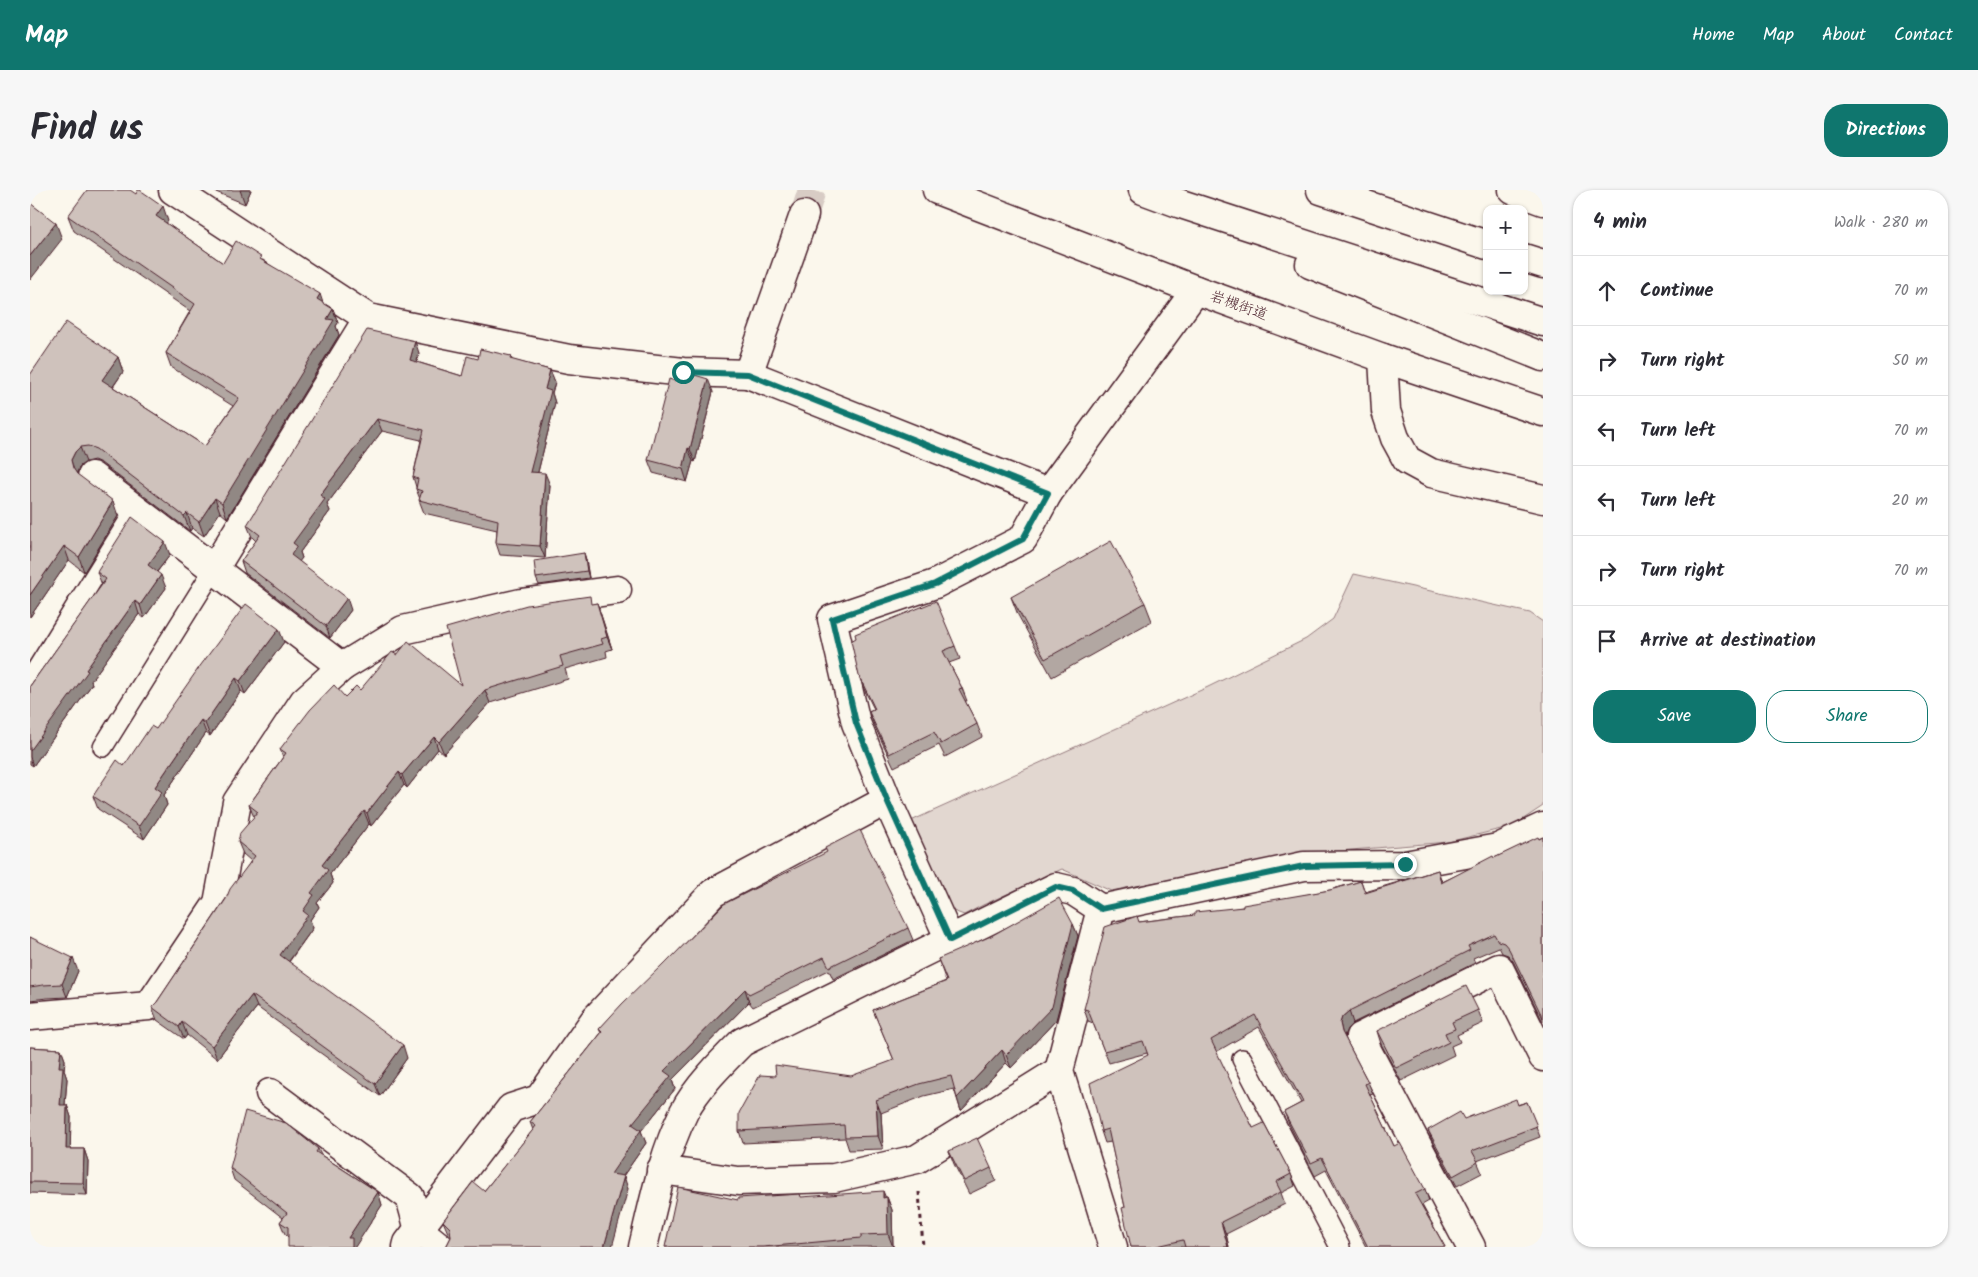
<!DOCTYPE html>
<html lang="en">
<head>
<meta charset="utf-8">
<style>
	:root { --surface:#fff; --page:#f7f7f7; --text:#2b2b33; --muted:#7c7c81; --line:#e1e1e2; --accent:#0f766e }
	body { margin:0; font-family:Kalam,"Klee One",sans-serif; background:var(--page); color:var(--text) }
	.controls { position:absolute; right:15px; top:15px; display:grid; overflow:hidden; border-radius:10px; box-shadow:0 1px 4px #0004 }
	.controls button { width:45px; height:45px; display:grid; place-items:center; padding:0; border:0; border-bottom:1px solid var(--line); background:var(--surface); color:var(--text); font:25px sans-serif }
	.stop { position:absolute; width:15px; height:15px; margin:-11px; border:4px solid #0f766e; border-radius:50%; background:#fff }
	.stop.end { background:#0f766e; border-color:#fff; box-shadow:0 1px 5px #0008 }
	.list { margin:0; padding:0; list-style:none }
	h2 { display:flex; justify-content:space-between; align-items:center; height:65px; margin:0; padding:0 20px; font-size:21px }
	h2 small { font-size:16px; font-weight:400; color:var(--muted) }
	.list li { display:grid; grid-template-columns:32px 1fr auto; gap:15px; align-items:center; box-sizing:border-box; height:70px; padding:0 20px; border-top:1px solid var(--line) }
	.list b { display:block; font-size:19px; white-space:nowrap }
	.list em { font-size:16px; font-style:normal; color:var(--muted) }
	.actions { display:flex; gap:10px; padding:15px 20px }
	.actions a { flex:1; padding:11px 0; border:1px solid var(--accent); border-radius:20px; text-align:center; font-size:18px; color:var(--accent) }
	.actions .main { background:var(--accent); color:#fff }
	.icon { flex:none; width:28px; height:28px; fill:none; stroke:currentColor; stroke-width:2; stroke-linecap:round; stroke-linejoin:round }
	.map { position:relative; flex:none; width:1513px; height:1057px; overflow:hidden; border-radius:20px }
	header { display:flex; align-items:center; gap:30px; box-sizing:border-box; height:70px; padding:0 25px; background:var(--accent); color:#fff }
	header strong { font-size:24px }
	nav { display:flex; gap:28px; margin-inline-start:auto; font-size:18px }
	.intro { display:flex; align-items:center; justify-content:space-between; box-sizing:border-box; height:120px; padding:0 30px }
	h1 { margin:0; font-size:35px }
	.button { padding:12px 22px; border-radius:20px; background:var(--accent); color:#fff; font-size:18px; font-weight:700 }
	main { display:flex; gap:30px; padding:0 30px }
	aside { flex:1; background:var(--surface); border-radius:20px; box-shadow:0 1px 4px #0004 }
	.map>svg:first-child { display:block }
	.green { fill:#e2d7d0; stroke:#967b7e }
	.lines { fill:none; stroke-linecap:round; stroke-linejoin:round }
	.street-tunnel { stroke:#d8ccc5; stroke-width:28; stroke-dasharray:28 14; stroke-linecap:butt }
	.lane-casing { stroke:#4a1f2b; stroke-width:22 }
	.street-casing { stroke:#4a1f2b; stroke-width:31 }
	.highway-casing { stroke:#4a1f2b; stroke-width:31 }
	.path { stroke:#4a1f2b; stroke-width:3; stroke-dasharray:4 4; stroke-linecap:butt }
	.lane { stroke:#fbf7ec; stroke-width:19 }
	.street { stroke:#fbf7ec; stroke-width:28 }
	.highway { stroke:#fbf7ec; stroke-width:28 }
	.wall { fill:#b2a7a2; stroke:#4a1f2b }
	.shaded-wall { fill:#918884; stroke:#4a1f2b }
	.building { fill:#cfc2bc; stroke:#4a1f2b }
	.route { stroke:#0f766e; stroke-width:6 }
	.labels { text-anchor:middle; stroke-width:4; stroke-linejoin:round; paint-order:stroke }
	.street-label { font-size:15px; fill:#4a1f2b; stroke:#fbf7ec }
</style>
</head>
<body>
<header>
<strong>Map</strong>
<nav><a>Home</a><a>Map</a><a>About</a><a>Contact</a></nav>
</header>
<div class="intro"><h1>Find us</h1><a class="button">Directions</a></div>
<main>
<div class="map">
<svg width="1513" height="1057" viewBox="0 0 1513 1057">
	<rect width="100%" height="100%" fill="#fbf7ec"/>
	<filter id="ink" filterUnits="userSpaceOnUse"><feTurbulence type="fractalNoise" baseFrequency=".02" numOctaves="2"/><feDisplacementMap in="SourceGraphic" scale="10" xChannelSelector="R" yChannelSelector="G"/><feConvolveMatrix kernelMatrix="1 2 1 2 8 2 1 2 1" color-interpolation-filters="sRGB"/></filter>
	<g filter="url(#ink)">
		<polygon class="green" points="1324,384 1500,423 1513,432 1513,616 1483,636 1418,652 1272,664 1081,701 1032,679 953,715 934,725 918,719 881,631 1178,497 1276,449 1303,429"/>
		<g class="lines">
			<polyline class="street-tunnel" points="774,25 782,0"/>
			<defs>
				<g id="lane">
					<polyline points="0,490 106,319"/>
					<polyline points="73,557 184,379"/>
					<polyline points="1212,869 1310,1057"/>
				</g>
				<g id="street">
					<polyline points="143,0 338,128 539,169 653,182 718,184 774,25"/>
					<polyline points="1353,168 1356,221 1365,248 1377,270 1401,283 1513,309"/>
					<polyline points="718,184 1018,303 1166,100"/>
					<polyline points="62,286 312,477"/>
					<polyline points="184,379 338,128"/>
					<polyline points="920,750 857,610 826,533 802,429 905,394 993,349 1018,303"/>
					<polyline points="0,826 119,816 188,713 207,612 274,511 312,477 373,440 491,413 587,400"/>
					<polyline points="240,903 380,1007 389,1040 410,1057"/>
					<polyline points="631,980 708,991 804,988 887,969 1029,881"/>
					<polyline points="377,1057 378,1053 481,918 509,909 566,828 683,703 857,610"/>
					<path d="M613 1057C624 1011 633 965 654 922 666 898 693 871 712 852L1026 697 1043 701 1071 719"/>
					<polyline points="1083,1057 1029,881 1071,719 1274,676 1375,675 1468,658 1513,637"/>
					<polyline points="1441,1057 1330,847 1469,778 1513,867"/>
				</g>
				<g id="highway">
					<polyline points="907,0 1166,100 1353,168 1513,222"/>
					<polyline points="1113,0 1151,14 1513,132"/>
					<polyline points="1291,0 1457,55"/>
					<polyline points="1483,0 1513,11"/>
					<polyline points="1494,68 1513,74"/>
					<polyline points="1280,74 1513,167"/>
				</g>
			</defs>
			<use href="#lane" class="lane-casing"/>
			<use href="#street" class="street-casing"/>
			<use href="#highway" class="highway-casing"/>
			<polyline class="path" points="889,1002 893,1057"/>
			<use href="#lane" class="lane"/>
			<use href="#street" class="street"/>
			<use href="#highway" class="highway"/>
		</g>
		<g class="wall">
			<polygon points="181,0 221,0 215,14"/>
			<polygon points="38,26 138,31 136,33 193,73 233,70 293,113 303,119 308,133 306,136 309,145 197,328 190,322 174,346 162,338 160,341 71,273 64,270 56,272 50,276 47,284 88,326 54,382 39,370 0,427 0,185 88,167 93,182 83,197 175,256 203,216 141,177 136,163 160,121 44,41"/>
			<polygon points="389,163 387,172 432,186 448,169 481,166 482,170 520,180 525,192 522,203 525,213 508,282 520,295 515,368 470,365 466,353 467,340 394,323 389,310 390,309 386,299 386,297 383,287 391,250 352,241 297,314 300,321 270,362 272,368 269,371 321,420 300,448 215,383 211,371 226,351 222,347 217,335"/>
			<polygon points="683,202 665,272 663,271 657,292 623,283 618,270"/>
			<polygon points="554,363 556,370 559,388 509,395 506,388"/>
			<polygon points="140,365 127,382 136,398 114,428 109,424 61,491 62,494 3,576 0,574 0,496 72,395 67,382"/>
			<polygon points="981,407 1115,413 1122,431 1022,487 988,425"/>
			<polygon points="567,413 582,459 576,461 577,467 535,479 538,489 460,513 414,564 408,559 377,598 374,595 341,636 339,634 300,684 303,693 287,713 289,717 280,730 283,738 259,772 377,868 350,906 227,817 187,869 157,845 154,849 127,830 122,817 127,812 221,671 213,664 208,652 224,627 219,615 253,567 250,559 315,507 330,500 367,465 431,495 563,414"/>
			<polygon points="254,452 215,504 211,501 180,546 176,543 134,605 137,615 114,649 68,619 63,606 94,576 126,539"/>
			<polygon points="925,456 930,469 919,473 932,498 937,511 935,511 947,534 952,547 915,567 909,555 864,577 844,535 839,522 844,519 834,499 829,486"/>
			<polygon points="1513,647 1513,832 1483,771 1478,765 1472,763 1469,757 1443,768 1445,773 1323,833 1317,839 1314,846 1338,892 1343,904 1340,905 1364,956 1395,999 1399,1011 1392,1015 1415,1057 1336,1057 1296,980 1285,986 1259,934 1254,922 1271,913 1229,837 1186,862 1223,938 1261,984 1265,996 1251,1003 1255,1014 1196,1044 1199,1057 1101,1057 1095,1017 1081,952 1075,953 1071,941 1118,865 1117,863 1079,873 1063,833 1058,831 1054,819 1109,732 1165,725 1213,717 1300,700 1331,691 1335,702 1408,680 1412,692 1464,668"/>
			<polygon points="1043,734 1048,746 1026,830 981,878 976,873 931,921 924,899 894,906 851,923 853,959 819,960 815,948 713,953 709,941 864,870 843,820 916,791 908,769"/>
			<polygon points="878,738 883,750 803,789 799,780 723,817 719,812 642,890 645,899 611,941 616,953 593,986 598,999 417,1055 421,1047 418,1043 413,1031 454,1001 503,940 500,932 571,843 569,839 634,775"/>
			<polygon points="0,747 48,781 37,807 17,808 0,810"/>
			<polygon points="1448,820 1453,833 1427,845 1430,852 1421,856 1424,865 1371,891 1351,854 1347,841"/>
			<polygon points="0,857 31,859 35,870 34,880 37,889 35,915 37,915 41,927 40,959 54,959 58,971 57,1005 0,1003"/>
			<polygon points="1497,912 1510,947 1447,971 1452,983 1427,996 1402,950 1398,940"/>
			<polygon points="288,959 291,965 348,1002 352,1015 325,1056 258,1047 255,1044 250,1032 253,1028 204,990 200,978"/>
			<polygon points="919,961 961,978 966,991 939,1004 924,974"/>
			<polygon points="857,1007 862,1020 863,1057 635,1057 708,1010"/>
		</g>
		<g class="shaded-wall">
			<polygon points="210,0 221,0 215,14"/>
			<polygon points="133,16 138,31 131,41 126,26"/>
			<polygon points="26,33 32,49 0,90 0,66"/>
			<polygon points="290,104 295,119 287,109"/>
			<polygon points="303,119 308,133 306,136 309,145 197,328 192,313"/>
			<polygon points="385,151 389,163 384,183 380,170"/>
			<polygon points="88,167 93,182 77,205 72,190"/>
			<polygon points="520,180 525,192 522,203 525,213 505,294 500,282 515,199"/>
			<polygon points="678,189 683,202 665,272 660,259"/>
			<polygon points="347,229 352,241 297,314 300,321 270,362 272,368 265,377 261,365 263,353 290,305"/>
			<polygon points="50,257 56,272 50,276 46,284 43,278 41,270 45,262"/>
			<polygon points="658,258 663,271 657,292 653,279"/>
			<polygon points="515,283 520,295 515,368 510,356"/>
			<polygon points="185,308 190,322 174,346 169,332"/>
			<polygon points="83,311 88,326 54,382 49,367"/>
			<polygon points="157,323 162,338 160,341 154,326"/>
			<polygon points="135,352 140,365 122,388 118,375"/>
			<polygon points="34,356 39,370 0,427 0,405"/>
			<polygon points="554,363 556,370 559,388 557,381"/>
			<polygon points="131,385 136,398 114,428 110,415"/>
			<polygon points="317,408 321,420 300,448 296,436"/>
			<polygon points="105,411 109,424 61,491 62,494 3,576 0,567 0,561 56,480"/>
			<polygon points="567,413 571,425 582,459 577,447"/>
			<polygon points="249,439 254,452 215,504 210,491"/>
			<polygon points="206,488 211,501 180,546 175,533"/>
			<polygon points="455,500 460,513 414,564 409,552"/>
			<polygon points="171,530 176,543 134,605 137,615 114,649 109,636 125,597"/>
			<polygon points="404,547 408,559 377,598 372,585"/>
			<polygon points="369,582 374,595 341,636 337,623"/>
			<polygon points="334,621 339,634 300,684 303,693 287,713 289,717 280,730 283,738 254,778 250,765 273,721 292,675"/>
			<polygon points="1043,734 1048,746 1026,830 981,878 976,865"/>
			<polygon points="43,768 48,781 37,807 32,794"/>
			<polygon points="715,799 719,812 642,890 645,899 611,941 616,953 586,996 581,984 602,934 634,881"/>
			<polygon points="222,805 227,817 187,869 182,856"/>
			<polygon points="1319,821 1323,833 1317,839 1314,846 1316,854 1312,842 1310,833 1312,827"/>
			<polygon points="152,832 157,845 154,849 149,837"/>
			<polygon points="373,855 377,868 350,906 345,894"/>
			<polygon points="31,859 35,870 34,880 37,889 34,927 30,915 29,877"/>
			<polygon points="972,860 976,873 931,921 927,908"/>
			<polygon points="846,910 851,923 853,959 848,946"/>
			<polygon points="37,915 41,927 40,970 36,959"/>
			<polygon points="54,959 58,971 57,1005 53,993"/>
			<polygon points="594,986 598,999 582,1057 574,1057"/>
			<polygon points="853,1001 858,1013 857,1007 862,1020 863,1057 858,1044 853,1008"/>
			<polygon points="348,1002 352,1015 325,1057 321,1057 318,1048"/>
			<polygon points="1191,1032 1196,1044 1199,1057 1198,1057"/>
		</g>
		<g class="building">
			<polygon points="57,0 100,0 106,4 108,0 110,0 133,16 126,26 193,73 206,51 231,67 230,69 290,104 287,109 303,119 297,129 304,130 192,313 185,308 169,332 157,323 154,326 66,259 58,256 50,257 45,262 41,270 43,278 47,284 83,311 49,367 34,356 0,405 0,185 36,132 88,167 72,190 175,256 209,208 136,163 165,114 38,26"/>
			<polygon points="0,13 26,33 0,66"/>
			<polygon points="337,140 385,151 380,170 432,186 437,166 448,169 450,159 481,166 480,169 520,180 515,199 521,201 500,282 515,283 510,356 466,353 468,330 389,310 392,301 386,299 388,289 383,287 394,240 347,229 290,305 295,309 263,353 267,356 261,365 317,408 296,436 211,371 230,345 217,335"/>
			<polygon points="647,185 665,185 678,189 660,259 658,258 653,279 618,270 639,189 645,191"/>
			<polygon points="102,327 135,352 118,375 131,385 110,415 105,411 56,480 58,481 0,561 0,496 76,389 67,382"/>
			<polygon points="1081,351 1115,413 1015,469 981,407"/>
			<polygon points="554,363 557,381 506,388 504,371"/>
			<polygon points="560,406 561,414 567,413 577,447 571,449 573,454 530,466 533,476 455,500 409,552 404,547 372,585 369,582 337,623 334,621 292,675 298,680 281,703 284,705 273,721 278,725 250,765 373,855 345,894 222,805 182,856 152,832 149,837 122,817 127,812 196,709 200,699 225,666 208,652 210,643 228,622 219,615 256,563 250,559 280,520 304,495 315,507 326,496 330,500 362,462 367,465 378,451 431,495 416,438 497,415"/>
			<polygon points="906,411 925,456 913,461 932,498 929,499 947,534 911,554 904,542 859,564 839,522 845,519 829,486 821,451 826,448 825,444"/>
			<polygon points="216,414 249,439 210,491 206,488 175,533 171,530 125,597 132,602 109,636 63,606 87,570 94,576 121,536 126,539 168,479"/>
			<polygon points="830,640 878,738 799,777 794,767 719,804 715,799 634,881 641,886 602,934 611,940 581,984 594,986 574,1057 414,1057 417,1055 421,1047 420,1038 413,1031 443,992 454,1001 506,936 500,932 572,842 569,839 592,814 633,774 634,775 694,714 797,662 795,658"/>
			<polygon points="1508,647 1509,649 1513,647 1513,828 1479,759 1474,753 1468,751 1464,744 1438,756 1440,760 1319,821 1312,827 1310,833 1312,842 1338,892 1335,894 1364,956 1370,953 1395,999 1385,1004 1415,1057 1338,1057 1292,968 1281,973 1254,922 1273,912 1225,825 1181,850 1223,938 1234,933 1261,984 1246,992 1251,1002 1191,1032 1198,1057 1155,1057 1153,1050 1123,1057 1101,1057 1092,1018 1095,1017 1078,939 1071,941 1060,893 1118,865 1113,851 1074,861 1058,820 1054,819 1075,737 1107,726 1109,732 1165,725 1165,722 1213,717 1213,715 1300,700 1331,691 1335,703 1408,680 1411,693 1463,666 1464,668"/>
			<polygon points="1029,708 1043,734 1022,817 976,865 972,860 927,908 921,886 889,894 846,910 848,946 815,947 814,935 709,941 709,923 730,885 746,886 745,875 821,886 864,870 843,820 917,791 908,769 961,746"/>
			<polygon points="0,747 43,768 32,794 13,795 0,797"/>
			<polygon points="1436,796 1448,820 1422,832 1425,839 1415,843 1419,852 1366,878 1347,841"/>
			<polygon points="0,857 31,859 29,877 33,877 30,915 37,915 36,959 54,959 53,993 0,992"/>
			<polygon points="1486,909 1488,915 1497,912 1507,936 1442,961 1448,972 1423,986 1398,940 1430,922 1434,929"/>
			<polygon points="215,921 256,933 288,959 286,962 348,1002 318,1048 322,1048 322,1057 258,1057 258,1037 250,1032 257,1023 200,978"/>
			<polygon points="947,948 961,978 934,991 919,961"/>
			<polygon points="648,997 708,1010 708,1008 770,1004 771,1007 853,1001 853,1008 857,1007 858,1044 831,1045 831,1048 733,1057 635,1057"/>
		</g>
	</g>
	<g class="lines" filter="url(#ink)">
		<polyline class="route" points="653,182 718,184 1018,303 993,349 905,394 802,429 826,533 857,610 920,750 1026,697 1043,701 1071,719 1274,676 1375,674"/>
	</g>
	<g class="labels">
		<g class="street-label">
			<text transform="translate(1209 115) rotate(20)" y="5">岩槻街道</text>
		</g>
	</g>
</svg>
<div class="controls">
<button>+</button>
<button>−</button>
</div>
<div class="stop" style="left:653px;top:182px"></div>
<div class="stop end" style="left:1375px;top:674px"></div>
</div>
<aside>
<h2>4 min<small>Walk · 280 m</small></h2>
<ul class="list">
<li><svg class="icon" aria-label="ahead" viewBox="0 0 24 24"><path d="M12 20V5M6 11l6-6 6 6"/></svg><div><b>Continue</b></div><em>70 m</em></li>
<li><svg class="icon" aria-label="right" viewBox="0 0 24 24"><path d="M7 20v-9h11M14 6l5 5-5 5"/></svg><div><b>Turn right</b></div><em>50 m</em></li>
<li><svg class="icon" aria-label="left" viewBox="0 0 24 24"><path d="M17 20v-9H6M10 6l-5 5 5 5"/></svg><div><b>Turn left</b></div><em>70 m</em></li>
<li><svg class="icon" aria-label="left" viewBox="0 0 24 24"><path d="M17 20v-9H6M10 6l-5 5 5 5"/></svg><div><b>Turn left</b></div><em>20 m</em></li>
<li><svg class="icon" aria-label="right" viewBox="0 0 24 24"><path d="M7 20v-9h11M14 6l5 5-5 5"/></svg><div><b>Turn right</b></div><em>70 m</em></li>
<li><svg class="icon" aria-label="arrive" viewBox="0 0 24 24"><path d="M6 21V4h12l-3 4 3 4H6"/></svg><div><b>Arrive at destination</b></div></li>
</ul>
<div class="actions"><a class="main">Save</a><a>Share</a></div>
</aside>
</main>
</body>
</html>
